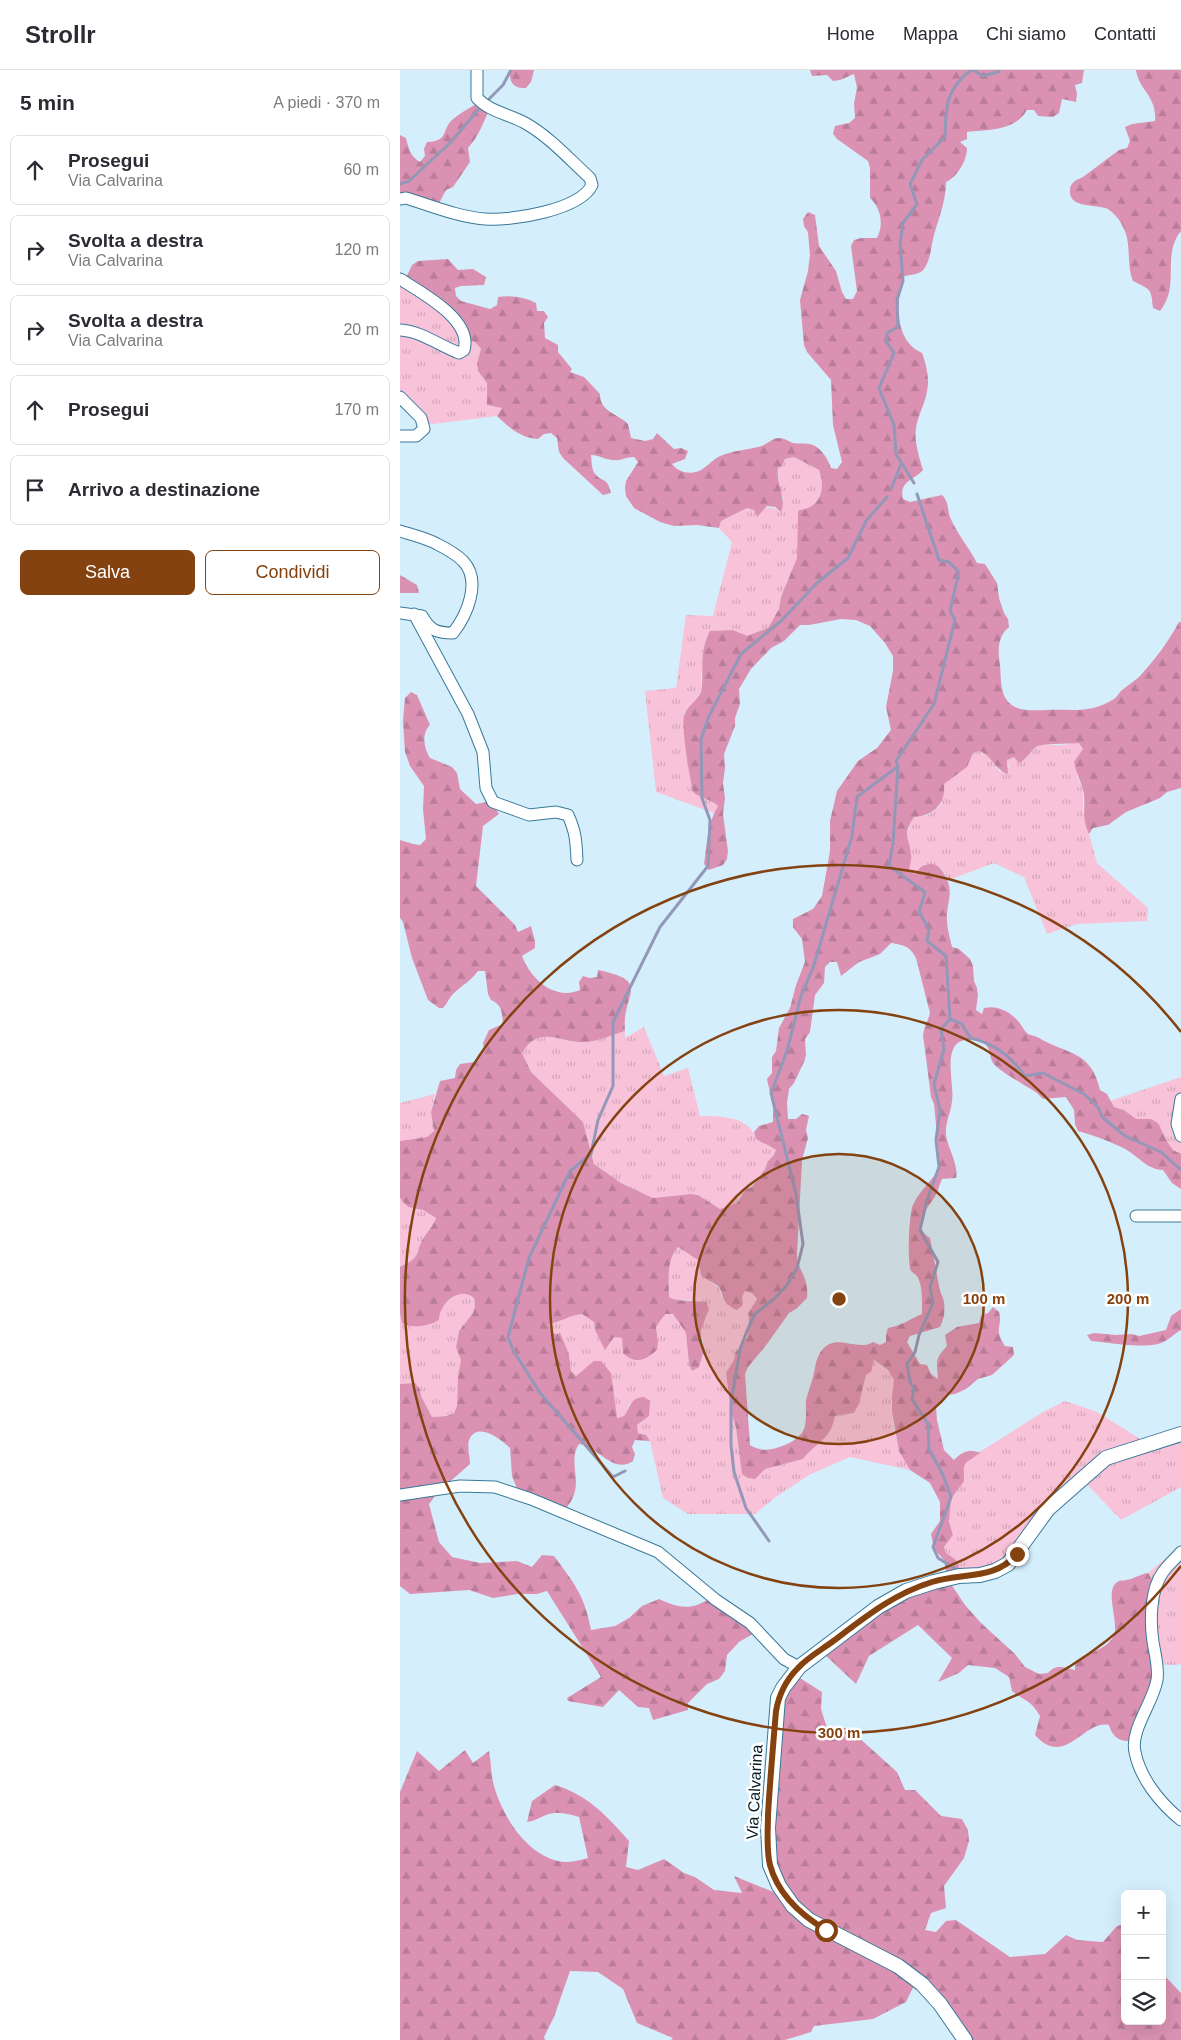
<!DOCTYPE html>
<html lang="it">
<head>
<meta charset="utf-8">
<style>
	:root { --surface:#fff; --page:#f2f2f3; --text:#2b2b33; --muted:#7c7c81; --line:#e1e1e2; --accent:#844210 }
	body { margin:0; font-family:Helvetica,sans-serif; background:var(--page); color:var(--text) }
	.controls { position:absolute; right:15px; bottom:15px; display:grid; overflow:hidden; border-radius:8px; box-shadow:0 5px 20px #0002 }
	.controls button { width:45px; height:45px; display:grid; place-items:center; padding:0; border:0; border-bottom:1px solid var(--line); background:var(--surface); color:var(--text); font:25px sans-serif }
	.stop { position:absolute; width:15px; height:15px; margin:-11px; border:4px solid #844210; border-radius:50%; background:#fff }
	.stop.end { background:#844210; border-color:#fff; box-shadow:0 1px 5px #0008 }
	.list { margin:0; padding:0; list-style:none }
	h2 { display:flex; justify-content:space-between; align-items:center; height:65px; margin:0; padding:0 20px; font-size:21px }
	h2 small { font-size:16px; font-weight:400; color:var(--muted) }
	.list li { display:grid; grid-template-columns:32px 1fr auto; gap:15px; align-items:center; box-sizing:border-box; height:70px; margin:0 10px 10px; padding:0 10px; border:1px solid var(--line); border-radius:8px }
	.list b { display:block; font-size:19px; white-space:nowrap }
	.list p { margin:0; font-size:16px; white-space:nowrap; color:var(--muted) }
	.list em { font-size:16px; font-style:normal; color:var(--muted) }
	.actions { display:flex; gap:10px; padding:15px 20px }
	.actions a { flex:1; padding:11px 0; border:1px solid var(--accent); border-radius:8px; text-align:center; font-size:18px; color:var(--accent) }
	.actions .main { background:var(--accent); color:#fff }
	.icon { flex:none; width:28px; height:28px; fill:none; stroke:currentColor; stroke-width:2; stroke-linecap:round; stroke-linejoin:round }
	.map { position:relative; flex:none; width:781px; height:1970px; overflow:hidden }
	header { display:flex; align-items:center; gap:30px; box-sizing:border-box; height:70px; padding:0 25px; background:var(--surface); border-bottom:1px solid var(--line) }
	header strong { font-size:24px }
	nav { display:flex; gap:28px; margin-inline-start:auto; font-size:18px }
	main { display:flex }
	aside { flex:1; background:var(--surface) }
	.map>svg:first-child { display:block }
	.grass { fill:url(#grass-tufts) }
	.forest { fill:url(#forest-firs); fill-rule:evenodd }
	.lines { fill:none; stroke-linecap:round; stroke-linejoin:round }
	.stream { stroke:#9397b8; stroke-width:3 }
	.minor-casing { stroke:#387999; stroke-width:13 }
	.tertiary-casing { stroke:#387999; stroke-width:16 }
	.minor { stroke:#fff; stroke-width:11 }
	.tertiary { stroke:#fff; stroke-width:14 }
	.route { stroke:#844210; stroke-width:6 }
	.ring { fill:none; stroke:#844210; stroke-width:2.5 }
	.labels { text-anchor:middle; stroke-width:5; stroke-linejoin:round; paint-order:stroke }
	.street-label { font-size:16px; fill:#011b28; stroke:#fff }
	.centre { fill:#844210; stroke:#fff; stroke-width:2.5 }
	.ring-label { font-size:15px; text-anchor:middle; font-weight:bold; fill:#844210; stroke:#fff; stroke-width:5; stroke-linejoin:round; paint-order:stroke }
</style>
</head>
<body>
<header>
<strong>Strollr</strong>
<nav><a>Home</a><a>Mappa</a><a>Chi siamo</a><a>Contatti</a></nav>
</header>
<main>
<aside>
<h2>5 min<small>A piedi · 370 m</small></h2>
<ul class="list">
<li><svg class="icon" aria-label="ahead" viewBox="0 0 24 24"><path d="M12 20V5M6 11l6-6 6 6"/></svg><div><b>Prosegui</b><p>Via Calvarina</p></div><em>60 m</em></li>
<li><svg class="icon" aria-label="right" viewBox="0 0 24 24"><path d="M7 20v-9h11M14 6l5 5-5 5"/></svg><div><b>Svolta a destra</b><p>Via Calvarina</p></div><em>120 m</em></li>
<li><svg class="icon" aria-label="right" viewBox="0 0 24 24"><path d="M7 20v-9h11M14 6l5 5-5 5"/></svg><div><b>Svolta a destra</b><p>Via Calvarina</p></div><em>20 m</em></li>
<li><svg class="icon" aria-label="ahead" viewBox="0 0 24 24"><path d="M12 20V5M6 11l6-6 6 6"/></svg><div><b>Prosegui</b></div><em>170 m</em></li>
<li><svg class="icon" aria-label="arrive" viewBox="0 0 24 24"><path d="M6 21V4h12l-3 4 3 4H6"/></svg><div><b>Arrivo a destinazione</b></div></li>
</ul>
<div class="actions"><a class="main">Salva</a><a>Condividi</a></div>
</aside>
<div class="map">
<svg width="781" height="1970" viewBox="0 0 781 1970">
	<defs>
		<pattern id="grass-tufts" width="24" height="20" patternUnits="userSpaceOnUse" patternTransform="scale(1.25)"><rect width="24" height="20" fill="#f8c2d8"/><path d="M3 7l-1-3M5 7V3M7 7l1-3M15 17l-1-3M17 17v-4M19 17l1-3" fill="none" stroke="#d3a6b9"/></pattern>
		<pattern id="forest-firs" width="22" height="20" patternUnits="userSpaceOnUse" patternTransform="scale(1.25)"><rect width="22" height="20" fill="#db92b2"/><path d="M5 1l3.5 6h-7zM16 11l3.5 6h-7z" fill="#ba7d99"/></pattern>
	</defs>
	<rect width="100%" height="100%" fill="#d5eefc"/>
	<g class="grass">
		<polygon points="0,209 45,239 66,268 76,273 81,279 77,293 78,301 87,313 87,335 102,338 97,346 25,355 0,330"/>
		<path d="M394 387 419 400C426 418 421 438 399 440L398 443 397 488 381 527 379 539 368 558 347 567 333 560 310 561 306 568 303 582 304 597 301 604 302 619 294 632 284 643 291 714C297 732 307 725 318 736L314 743 256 722 245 621 276 618 286 545 313 546 332 472 319 458 321 451 347 438C362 442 367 432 381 442L383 427 379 421 378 398 385 389Z"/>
		<path d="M679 672 683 679 679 686 677 706 683 720V742L697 793 748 838 747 851 677 854 647 864 624 807 594 793 549 810 541 798 526 794 520 798 515 804 508 801 511 789 506 768 510 753 514 747 528 745 540 736 543 714 567 697 573 683 580 681 587 684 600 702 609 697 607 690 614 687 626 689C636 676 638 673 655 675 663 676 672 673 679 672Z"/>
		<path d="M244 957 264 1006 288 998 300 1046C320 1046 350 1046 356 1069 363 1074 369 1074 376 1079 372 1089 360 1107 353 1115 350 1118 347 1119 344 1122 340 1126 339 1131 335 1134 330 1137 325 1138 320 1139L298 1125 291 1124 253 1128 221 1113 194 1094 183 1052 131 1002 122 983C140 953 161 974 186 972 199 971 212 965 225 961V968Z"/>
		<polygon points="781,1007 781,1084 773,1080 768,1073 758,1053 751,1049 736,1049 724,1040 714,1037 710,1031"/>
		<polygon points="35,1024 31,1042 34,1061 27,1067 0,1071 0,1033"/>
		<path d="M0 1128 8 1137 23 1140 36 1148C33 1158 23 1164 20 1175 18 1180 19 1185 14 1189 10 1192 4 1195 0 1197Z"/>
		<path d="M278 1177 298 1190 301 1205 319 1218 324 1232 330 1237 342 1227 345 1221 352 1223 357 1229 349 1242 348 1264 345 1271 335 1283 334 1290 326 1304 331 1342 359 1403 365 1399 403 1389C414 1373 431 1369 435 1346L454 1343 459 1334 466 1305 470 1302 473 1290C481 1295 493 1301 494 1311 495 1316 492 1322 492 1326 490 1353 498 1378 510 1400L450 1387 409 1405 376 1427 355 1444H288L263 1428 250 1371 246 1365 238 1363 237 1355 249 1346 230 1333 224 1346 217 1348 215 1342 171 1301 169 1284 159 1263 155 1264 151 1261 149 1254C161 1252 170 1245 182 1244L194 1252 195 1260 205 1279 214 1267 258 1272 256 1257 265 1244H273L286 1263 289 1294 292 1301C296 1295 302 1288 303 1282 305 1267 296 1260 307 1246L291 1230H276L269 1227C269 1211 266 1190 278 1177Z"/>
		<path d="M61 1222 68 1223 74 1228 75 1236 73 1243 59 1261 56 1277 62 1290 58 1306 57 1336 54 1343 48 1346 32 1347 21 1326 20 1319 15 1313 0 1314V1243L2 1253 39 1250C39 1234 49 1230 61 1222Z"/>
		<polygon points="665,1331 697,1342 750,1375 781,1364 781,1417 721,1450 683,1410 646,1441 609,1495 563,1508 546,1483 544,1477 553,1465 548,1443 551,1429 556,1423 564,1404 563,1397 567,1390 643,1342"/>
		<polygon points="781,1475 781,1594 775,1595 753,1594 752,1509 748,1503"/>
	</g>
	<g class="forest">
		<path d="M110 0H134L131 12 126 18C113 19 109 12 110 0Z"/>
		<path d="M410 0H684L682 13 675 15 677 24 676 32 662 29 659 43 653 47 638 46 634 40H627C615 61 589 60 567 62V69L560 72 567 78C567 91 557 107 546 112 546 131 539 147 534 165 531 176 531 189 524 199 520 205 510 204 503 207 496 231 494 271 522 283 526 293 530 310 527 321 525 334 518 345 516 358 514 371 519 387 523 400 513 411 499 411 503 429L510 432 542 425C549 432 547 438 550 447 557 464 569 477 577 493L585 494 597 513 599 528 604 543 608 549 609 557C597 567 598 581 600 595 601 605 600 620 606 629 615 643 634 640 648 640 673 639 690 644 714 629 717 627 718 624 721 621 726 616 734 612 739 607 754 591 769 571 779 552H781V718L767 722 760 728 726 742 708 755 693 758 689 764C680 745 687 734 683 719 680 710 676 702 674 692L683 679 679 673C670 674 642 673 636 677 630 682 627 689 619 693L614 687 607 690 608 704C595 700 592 686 580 681L573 683 567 697 544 714C546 734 533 746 514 747 501 767 510 767 511 785 512 790 509 796 509 801L515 804C519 798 523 794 531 794 536 794 540 797 543 802 556 822 546 831 547 850 547 859 550 868 552 877L559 879 570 889 573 896 574 911 577 918 578 925 576 940 582 944 584 938C595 935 608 940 616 949 621 953 623 960 628 964 630 965 636 966 639 968 668 985 691 980 700 1020L707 1024 714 1037 724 1040 736 1049H751L758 1053 768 1073 773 1080 781 1084V1119L772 1113 763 1100C746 1100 735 1082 719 1076 706 1070 693 1065 678 1061L675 1054 674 1040 666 1027 643 1029 637 1023C627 1016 600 1002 593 993 589 987 591 978 584 973 579 969 571 969 565 970 541 974 555 1016 552 1031 551 1042 545 1053 546 1065 548 1079 559 1095 556 1108L542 1109C539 1116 537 1125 532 1131 523 1144 512 1156 530 1168L540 1221C546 1232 546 1245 540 1257L510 1266 507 1272 520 1294 527 1295 531 1304 538 1309C537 1292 534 1290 547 1276L545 1265 557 1257 579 1253 581 1246 588 1243 593 1237 599 1242C603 1257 593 1258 605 1276L613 1277 614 1285 592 1305 578 1309 566 1319 555 1324 547 1325 536 1336 537 1350 544 1380 554 1390C562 1382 569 1378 580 1383 562 1396 564 1389 564 1411L551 1429 549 1451 553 1465 544 1477 546 1483 556 1490 563 1508 549 1511 565 1535 581 1553 615 1584 625 1597 639 1604 648 1603C657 1593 663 1598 675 1600V1592C686 1582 705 1581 713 1567 721 1553 702 1519 719 1511 722 1510 723 1511 726 1510 734 1509 740 1504 748 1503L752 1509 753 1594 750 1624 738 1642 730 1671C719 1672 712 1666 709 1655 684 1649 665 1699 635 1665L640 1646C630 1629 626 1632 612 1621L609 1607 595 1598 568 1595 559 1603 538 1612 552 1588 518 1555 469 1586 456 1614 424 1584 500 1526 548 1511 544 1490 534 1479 531 1464 540 1451V1432L530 1413 510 1400 499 1381 492 1342V1326L494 1310 488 1300 474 1290 471 1302 466 1305 459 1334 454 1343 435 1346C431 1370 415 1373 403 1389L365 1399 355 1409 348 1408 342 1404 336 1357 331 1342 326 1303 334 1290 335 1283 345 1271 348 1265 349 1242 357 1229 352 1223 345 1221 342 1227 343 1235 337 1240C318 1232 326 1225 318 1216 313 1212 306 1210 301 1205L298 1190 278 1177C266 1190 269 1211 269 1227L276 1230 306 1232 309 1239 301 1260 303 1283 299 1297 292 1301 289 1294 286 1263 273 1244H265L256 1257 258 1272 257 1280C246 1290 235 1295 223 1283L222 1268 214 1267 205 1280 195 1260 194 1252 182 1244C170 1245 161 1252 149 1254L151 1261 155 1264 160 1263 169 1284 171 1301 176 1306 194 1291H201L211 1303 217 1348 224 1346C231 1336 230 1328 244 1327L250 1331 249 1346 237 1355 238 1363 246 1365 250 1371 235 1370 232 1377 235 1384 233 1391C213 1405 198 1376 179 1374 166 1393 187 1415 166 1438L121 1429 112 1406 110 1378C102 1370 77 1350 69 1370 67 1377 70 1387 70 1394L37 1423 29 1434 39 1472 52 1487 80 1493 117 1491 132 1497 142 1485 154 1486C174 1513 185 1526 191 1560L215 1556 229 1548 242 1536 259 1529C279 1538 291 1541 310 1528L356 1562 339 1572 327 1585 325 1601 319 1609 307 1614 288 1633V1640L253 1650 249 1638 238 1637 219 1620 203 1637 168 1631 167 1628 201 1607 147 1521 137 1524H118L93 1528 69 1520 10 1524 0 1516V1314L15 1313 20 1319 21 1326 32 1347 48 1346 54 1343 57 1336 58 1306 61 1290 56 1277 59 1261 73 1243 75 1236 74 1228C59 1215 39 1234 39 1250 29 1256 13 1259 2 1253L0 1243V1197C5 1194 13 1191 16 1186 19 1182 18 1179 20 1175 23 1165 33 1158 36 1148L23 1140 8 1137 0 1128V1071L27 1067 34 1061 31 1042 40 1011 55 1008 56 1000 60 994 75 992 84 980 83 973 89 960 103 954C102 942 102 935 91 930L88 924 85 901H78C69 913 63 914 53 924 49 928 47 934 43 938H39L28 930 12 888 3 852 0 848V770L13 774 20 775 26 769 23 739 24 716 10 696 5 682 3 651 5 628 11 622 17 625 30 655C21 664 24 678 30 688L52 697 57 703 60 719 76 734 91 731 99 744 83 756 76 816 115 855 118 862 131 856 135 871V878L122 886C131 909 154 931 180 920L179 912 183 906 190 908 197 907 198 900C254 912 221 923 225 961 212 965 199 971 186 972 161 974 140 953 122 983L131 1002 183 1052 194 1094 221 1113 253 1128 291 1124 298 1125 320 1139 337 1133 345 1120 352 1117 365 1099 368 1091 373 1086 376 1080C369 1074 363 1074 356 1069L354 1062 359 1056 373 1052V1037L367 1009 372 1003V987L376 981 379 958 390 938 396 915 405 892 402 869 393 857V849L413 839 422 826 430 781V751L437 721 458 691 477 678 491 660 486 637 493 601V586L485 573 470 556 456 550 441 549 409 555H400L384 571 371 578 351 599 339 619 340 634 335 648V656L324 684 325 698 323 713 325 728 323 744 328 781 327 789 323 795 309 800 304 794C307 774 307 754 318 736 310 728 301 729 293 722 290 710 281 657 284 646 287 635 301 629 302 617 303 598 300 578 310 561L333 560 347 566 368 558 379 539 381 527 397 488 398 443 399 440C421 438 426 418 419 400L394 387 385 389 382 396 378 398C376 416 387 428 381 442L375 437 367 436 357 447 354 440 347 438 321 451 319 458 297 455 274 456 260 452 234 438 226 426 225 418 226 411 238 392 234 387C226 387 221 391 214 390 205 390 199 385 191 385 192 392 191 400 196 405 204 413 207 407 211 423L203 425 163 388 159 382 157 368 151 363 144 364 138 369C119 367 110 358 97 346L102 338 87 335V313L78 301 77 293 81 279 76 273 66 268 45 239 4 212 12 195 18 191 48 189 58 200 73 199 86 207 84 215 61 216 55 218 56 226 61 231 90 239 97 235 98 227C110 225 125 227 136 233L137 241H144L148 247 144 253 145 268 158 275V282L172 299 170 302 184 307 200 324C200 342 217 343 228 354L231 368 245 371 253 369 257 363 274 379 281 378 288 381 285 389 272 394C278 402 289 405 299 401 306 398 311 391 318 387 332 380 348 380 362 376 368 373 373 368 379 368 384 368 388 371 393 373 398 374 403 373 409 374 419 375 428 388 431 398L437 399 442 392 433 355 431 310 407 282 404 275 400 230 408 201 410 185 408 162 404 156 403 149 408 142 415 145 419 176 436 201 442 222 446 229H453L457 221 451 176 454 170 461 168H477C484 155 481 138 470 128V98L468 91 437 69 433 64 435 56 449 53 455 48 454 33 457 18 454 4 440 10 433 11 427 5 412 6ZM491 873C503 875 510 876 516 888L530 943C528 951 524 957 523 965L531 1027 534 1034 540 1097C533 1110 519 1121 513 1135 509 1143 507 1193 511 1201 511 1201 516 1205 517 1206 523 1215 522 1233 522 1244 508 1250 503 1255 488 1258L486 1265V1272L480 1275 473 1272C458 1282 437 1263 423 1279 415 1288 416 1296 413 1307 411 1315 408 1322 406 1330 405 1341 409 1358 399 1366 394 1371 386 1375 379 1377 369 1381 360 1381 350 1375L345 1304 348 1297 367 1274 389 1243 396 1239 407 1228C409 1206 398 1202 397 1185L402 1090 408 1068 406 1060 409 1046 402 1044 396 1049H388L387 1033 389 1019 394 1013 404 992 406 985 405 969 410 962 415 925 424 913 425 897 430 892H437L441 906 459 892 480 884Z"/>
		<path d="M736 0H781V161C761 186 781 215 760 241L753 238C751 218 751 220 733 211 726 194 732 173 723 157 721 151 713 142 708 139 696 134 668 139 670 120 670 113 676 110 683 107L719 80 727 78 730 71 725 57 732 54 755 51C757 25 739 21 736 0Z"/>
		<path d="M80 32 89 40C83 54 78 67 68 78L70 92 53 117 46 120 37 137 0 129V65L6 68C9 79 10 86 20 92L25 86 24 79 27 72C49 71 41 61 52 50 60 43 71 37 80 32Z"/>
		<polygon points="0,505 17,515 19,523 0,523"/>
		<path d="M781 1239V1260C773 1264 769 1271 758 1274 737 1278 712 1273 691 1271L687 1265 694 1263 716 1265 732 1264 739 1266 766 1260 771 1246Z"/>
		<path d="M392 1603 422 1622 421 1639 427 1658H448L497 1702 505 1720H515L541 1746 562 1749 568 1760 569 1771 564 1788 544 1816 546 1838 531 1843 525 1860 536 1862 546 1851 556 1850 610 1887 645 1884 666 1865 677 1870 703 1872 717 1856 725 1854V1951H762V1903L781 1923V1970H562L516 1911 506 1932 473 1949 414 1956 411 1962 385 1970H271L273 1968 237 1953 223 1919 198 1902 170 1901 154 1947 144 1967 145 1970H0V1722L17 1681 39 1701 65 1680 73 1693 89 1681C91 1691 91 1702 93 1712 101 1745 128 1789 165 1792 172 1792 181 1790 188 1788L179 1747C169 1744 157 1741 146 1745 139 1748 134 1751 127 1752L132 1731 155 1715C188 1725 207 1746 229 1771L226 1797 238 1800 264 1789 284 1803 295 1807 314 1820 342 1823 334 1806 381 1825 367 1783 372 1666Z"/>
	</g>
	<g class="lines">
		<g class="stream">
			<polyline points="573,0 583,6 598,2 599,0"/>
			<polyline points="89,29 103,15 111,0"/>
			<polyline points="0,114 9,111 50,73 78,40"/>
			<path d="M514 413 496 384 494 355 479 318 494 283 486 271 487 263 498 257 497 230 503 211 500 174 503 153 517 134 510 114 522 90 545 67C546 37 545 20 571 0"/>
			<polyline points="491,419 501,394"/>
			<polyline points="517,424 539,490 549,492 559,502 550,541 555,550 534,634 496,691 498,696 493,773 489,796 525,822 519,842 529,859 527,871 546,886 550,949 541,959 544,979 534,1014 540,1040 536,1070 539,1097 527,1130 520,1160 538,1192 530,1217 533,1233 519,1265 515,1282 507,1294 510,1312 514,1318 512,1329 528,1354 529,1379 543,1405 551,1427 533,1477 538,1488 559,1501"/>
			<path d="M550 949 562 954 570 968C594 973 611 986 625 1006L643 1003 684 1024 698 1037 702 1047 725 1066 761 1082 781 1100"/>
			<polyline points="225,1401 213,1407 140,1323 113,1280 108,1267 129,1188 170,1101 191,1084 198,1050 213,1016 213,952 260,857 308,796 310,750 302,728 301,669 309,646 341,584 382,550 417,513 448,488 466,451 487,427"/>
			<polyline points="369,1471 346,1438 334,1402 331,1375 331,1333 340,1279 347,1261 355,1244 375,1228 387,1215 397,1198 403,1174 396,1124 371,1023 387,981 401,926 413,898 452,766 457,727 497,697"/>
		</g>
		<defs>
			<g id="minor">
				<path d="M0 129 6 128C32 136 59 147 85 149 112 151 180 140 192 115L190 108C169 89 150 67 125 53 109 44 90 42 77 28V0"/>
				<path d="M0 209C22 223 73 250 64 280L59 283C40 276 21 261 0 260"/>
				<polyline points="0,327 21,348 24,359 16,366 0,366"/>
				<path d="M0 461C12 465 26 468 37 474 45 478 57 485 63 491 82 511 67 545 53 563 36 563 30 560 22 546L0 543"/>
				<path d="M14 544 68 644 83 682 86 718 93 732 129 745 156 742 168 745C176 763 176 771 177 790"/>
				<polyline points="781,1029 777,1054 781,1066"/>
				<polyline points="736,1146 781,1146"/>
				<polyline points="0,1425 60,1416 95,1417 131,1429 258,1482 316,1530 350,1553 384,1589 399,1597"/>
				<path d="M781 1482C775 1489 768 1495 763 1502 750 1520 750 1551 753 1572 755 1584 759 1598 757 1610 753 1633 730 1660 735 1682 740 1708 760 1733 781 1750"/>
			</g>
			<polyline id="tertiary" points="565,1970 540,1934 522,1914 498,1896 409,1850 393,1836 379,1816 370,1795 368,1758 378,1628 383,1618 399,1597 478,1537 506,1521 534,1512 559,1506 580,1505 595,1501 608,1494 648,1439 706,1388 781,1364"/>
		</defs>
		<use href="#minor" class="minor-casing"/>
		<use href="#tertiary" class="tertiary-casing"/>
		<use href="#minor" class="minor"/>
		<use href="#tertiary" class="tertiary"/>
	</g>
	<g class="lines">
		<path class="route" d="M426 1860C401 1845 378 1825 370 1795 366 1779 368 1761 368 1745 370 1710 373 1676 376 1641 379 1624 386 1610 398 1598 407 1588 421 1580 432 1572 464 1548 493 1524 532 1512 563 1502 594 1511 617 1484"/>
	</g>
	<circle cx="439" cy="1229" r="145" fill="#844210" fill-opacity=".12"/>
	<g class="ring">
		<circle cx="439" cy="1229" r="145"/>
		<circle cx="439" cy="1229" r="289"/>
		<path d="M781 1496A434 434 0 1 1 781 962"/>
	</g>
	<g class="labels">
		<g class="street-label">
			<text transform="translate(354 1722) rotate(-87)" y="6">Via Calvarina</text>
		</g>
	</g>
	<circle cx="439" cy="1229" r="8" class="centre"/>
	<g class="ring-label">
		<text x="584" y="1234">100 m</text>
		<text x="728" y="1234">200 m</text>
		<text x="439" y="1668">300 m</text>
	</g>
</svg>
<div class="controls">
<button>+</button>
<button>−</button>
<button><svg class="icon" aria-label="layers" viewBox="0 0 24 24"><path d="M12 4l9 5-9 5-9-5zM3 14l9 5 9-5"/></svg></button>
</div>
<div class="stop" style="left:426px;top:1860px"></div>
<div class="stop end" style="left:617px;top:1484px"></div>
</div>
</main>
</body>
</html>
